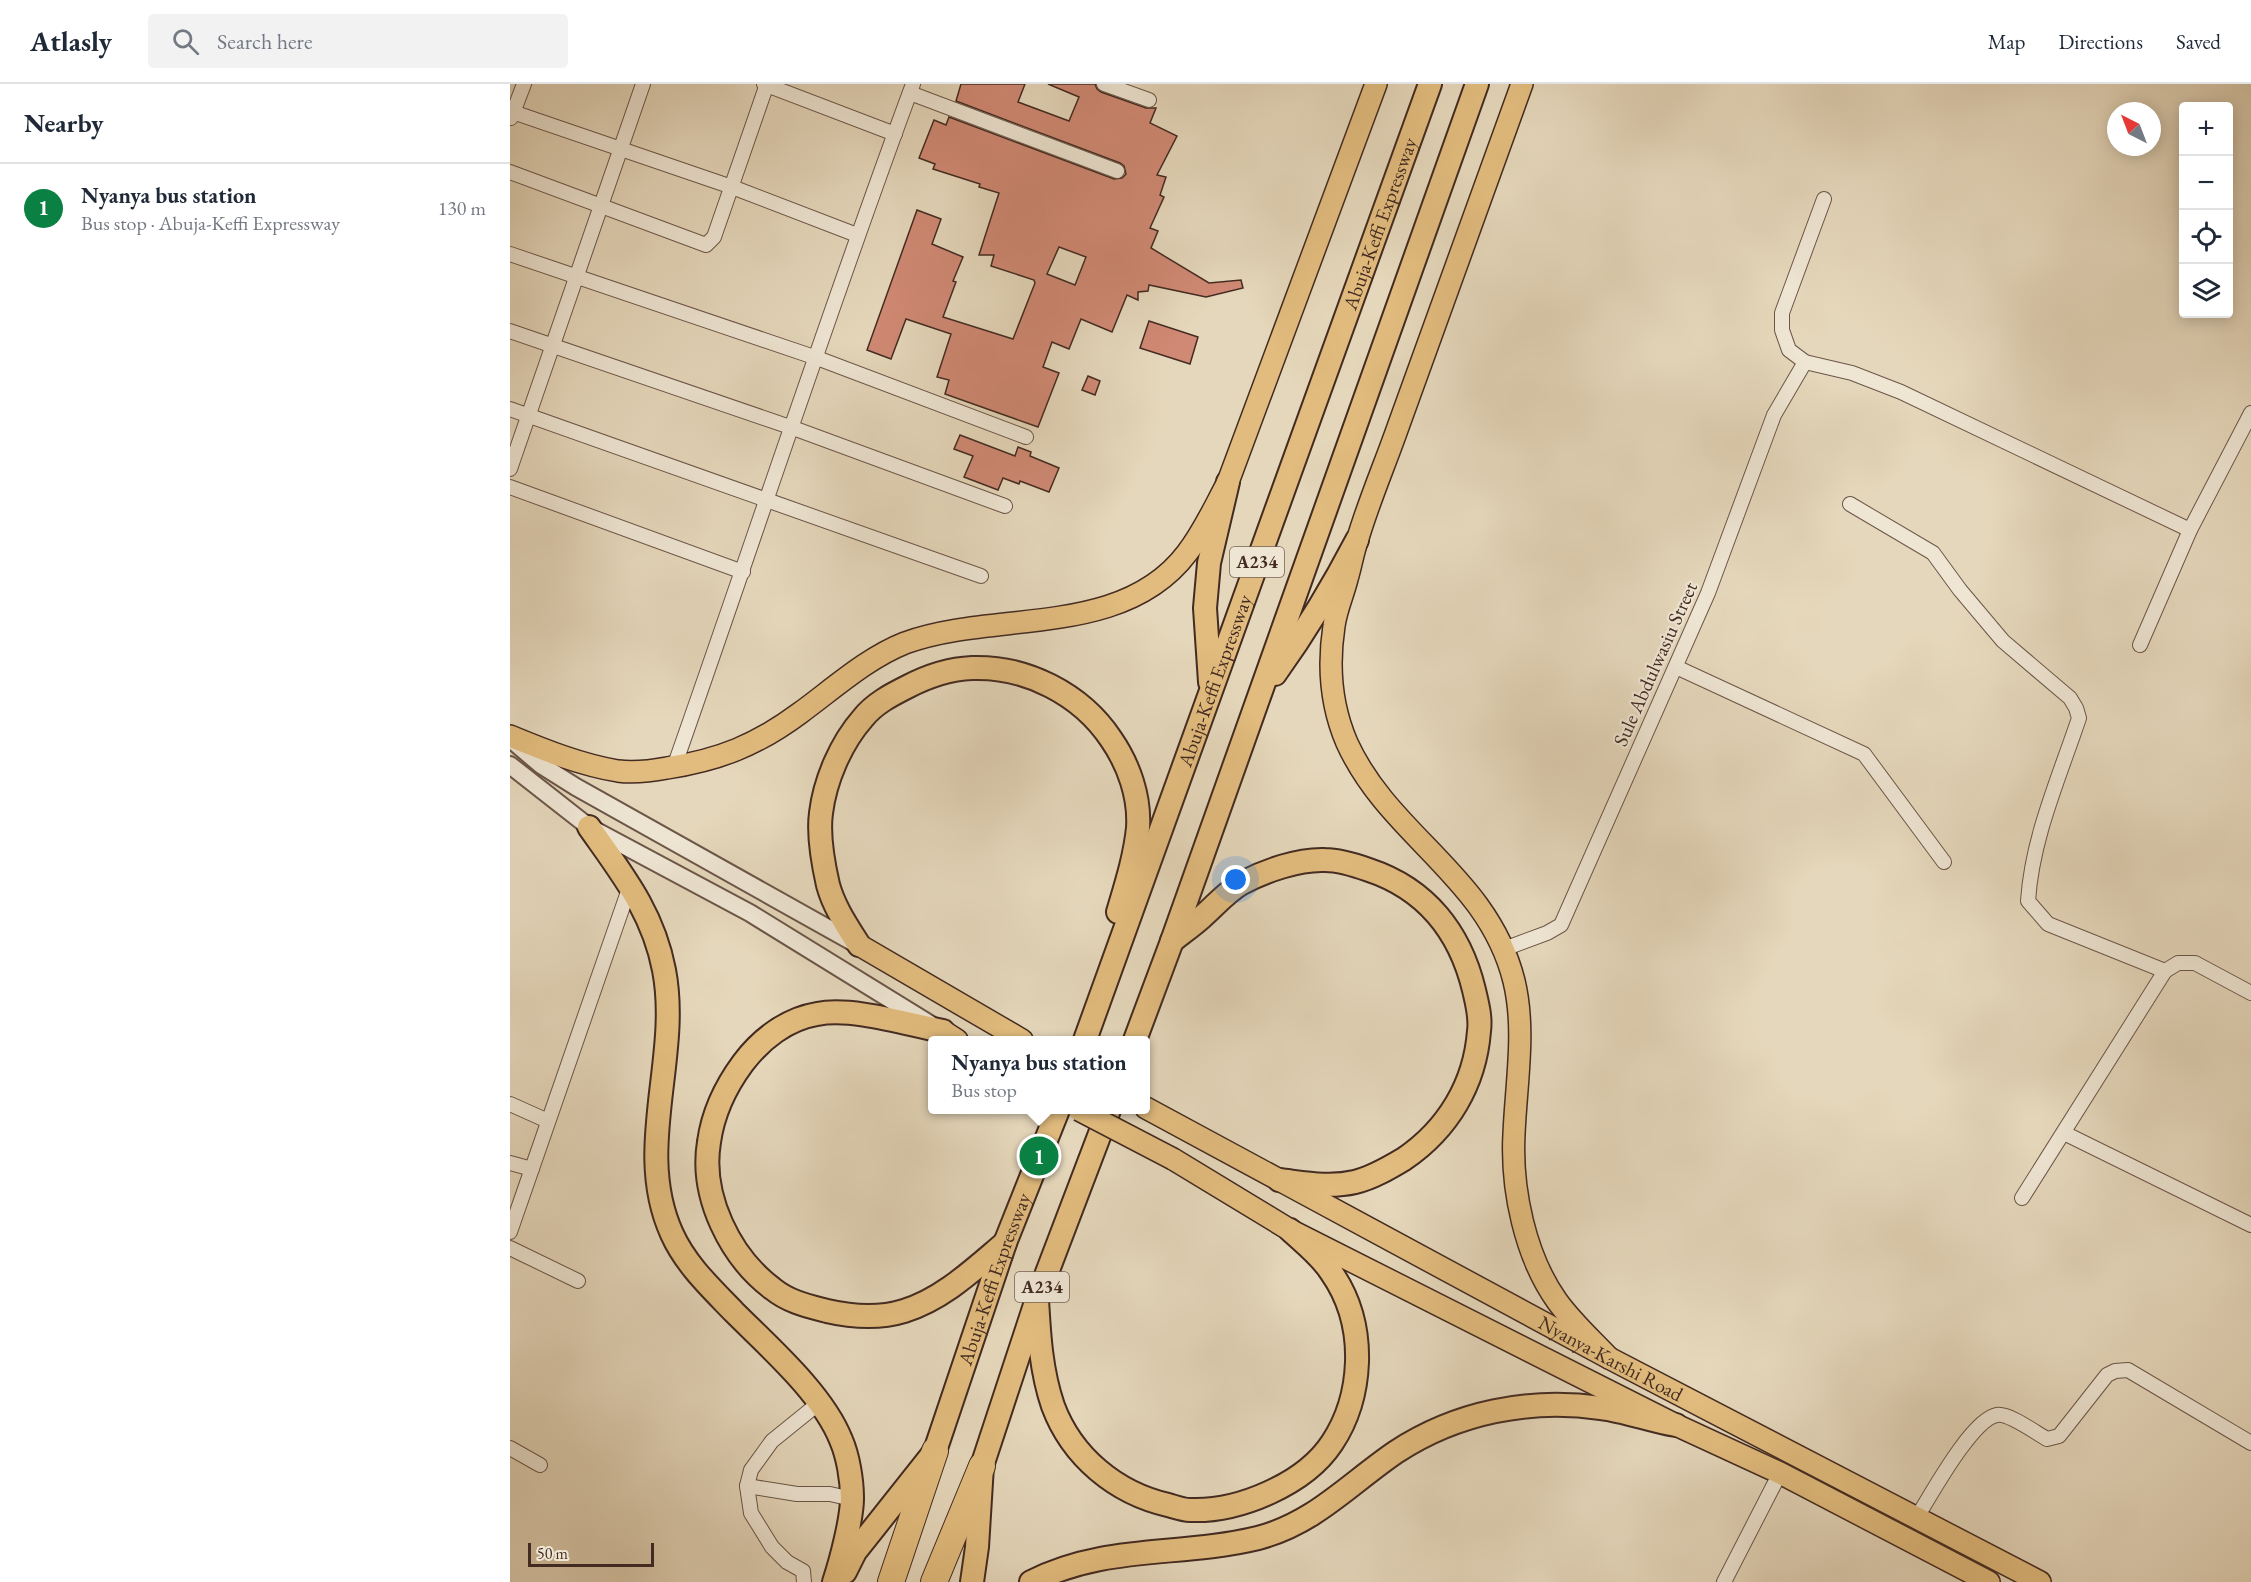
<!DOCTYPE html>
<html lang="en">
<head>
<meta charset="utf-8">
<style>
	:root { --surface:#fff; --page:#f2f2f3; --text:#1f2937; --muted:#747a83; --line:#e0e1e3; --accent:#0b8043 }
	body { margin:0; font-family:"EB Garamond",serif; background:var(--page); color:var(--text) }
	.controls { position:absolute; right:18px; top:18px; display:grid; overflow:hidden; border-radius:6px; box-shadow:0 3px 15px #0003 }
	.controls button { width:54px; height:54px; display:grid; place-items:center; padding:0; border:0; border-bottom:2px solid var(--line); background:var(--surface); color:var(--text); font:30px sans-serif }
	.compass { position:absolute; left:1597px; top:18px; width:54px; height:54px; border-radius:50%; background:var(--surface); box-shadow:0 3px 15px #0003; rotate:318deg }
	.scale { position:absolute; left:18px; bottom:15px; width:126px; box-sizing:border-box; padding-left:6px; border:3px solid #432b22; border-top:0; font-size:16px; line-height:21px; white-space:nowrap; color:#432b22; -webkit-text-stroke:4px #eee5d3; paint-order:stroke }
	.you { position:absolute; left:726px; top:796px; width:21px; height:21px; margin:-15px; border:4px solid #fff; border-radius:50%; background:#1a73e8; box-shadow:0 0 0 9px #1a73e833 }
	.badge { display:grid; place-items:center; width:39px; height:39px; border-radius:50%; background:var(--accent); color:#fff; font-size:20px; font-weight:700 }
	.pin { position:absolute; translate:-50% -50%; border:3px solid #fff; box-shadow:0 2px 6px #0006 }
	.popup { position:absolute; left:418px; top:952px; width:222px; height:78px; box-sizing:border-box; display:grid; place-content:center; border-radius:6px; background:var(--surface); filter:drop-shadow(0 2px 4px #0005); font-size:20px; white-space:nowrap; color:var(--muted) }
	.popup b { font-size:22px; color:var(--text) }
	.popup::after { content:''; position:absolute; left:50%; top:100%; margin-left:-12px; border:12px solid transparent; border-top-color:var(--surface) }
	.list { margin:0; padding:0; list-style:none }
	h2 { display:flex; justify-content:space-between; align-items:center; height:78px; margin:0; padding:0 24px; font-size:26px }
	h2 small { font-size:20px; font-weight:400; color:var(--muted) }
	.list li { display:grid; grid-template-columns:39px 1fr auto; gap:18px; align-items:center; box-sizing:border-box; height:90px; padding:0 24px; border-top:2px solid var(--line) }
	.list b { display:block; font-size:22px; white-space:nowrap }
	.list p { margin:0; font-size:20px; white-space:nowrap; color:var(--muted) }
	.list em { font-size:20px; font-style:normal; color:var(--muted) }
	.icon { flex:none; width:33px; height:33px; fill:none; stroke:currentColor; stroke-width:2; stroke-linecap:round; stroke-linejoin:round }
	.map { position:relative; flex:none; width:1741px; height:1498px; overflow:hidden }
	header { display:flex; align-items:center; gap:36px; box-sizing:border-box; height:84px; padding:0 30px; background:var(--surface); border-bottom:2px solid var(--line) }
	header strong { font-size:28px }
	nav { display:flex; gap:33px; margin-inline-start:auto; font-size:21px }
	.search { width:420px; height:54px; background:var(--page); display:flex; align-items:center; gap:15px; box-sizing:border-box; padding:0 21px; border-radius:6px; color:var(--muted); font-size:22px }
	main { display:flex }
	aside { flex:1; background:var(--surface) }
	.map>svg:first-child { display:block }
	.building { fill:#d08974; stroke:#432b22; stroke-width:1.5; fill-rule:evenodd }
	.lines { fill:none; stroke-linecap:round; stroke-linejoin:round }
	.minor-casing { stroke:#6c5648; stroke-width:16 }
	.tertiary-casing { stroke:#6c5648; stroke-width:20 }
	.primary-casing { stroke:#432b22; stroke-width:24 }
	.trunk-casing { stroke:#432b22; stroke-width:26 }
	.motorway-casing { stroke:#432b22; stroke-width:28 }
	.minor { stroke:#eee5d3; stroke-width:14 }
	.tertiary { stroke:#eee5d3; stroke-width:16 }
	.primary { stroke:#e2bc7e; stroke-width:21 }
	.trunk { stroke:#e2bc7e; stroke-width:22 }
	.motorway { stroke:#e2bc7e; stroke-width:26 }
	.primary-bridge-casing { stroke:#432b22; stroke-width:24; stroke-linecap:butt }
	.primary-bridge { stroke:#e2bc7e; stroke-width:21 }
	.labels { text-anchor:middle; stroke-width:4.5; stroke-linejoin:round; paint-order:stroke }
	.shield { fill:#eee5d3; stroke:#766357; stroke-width:1.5 }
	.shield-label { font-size:18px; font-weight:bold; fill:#432b22 }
	.street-label { font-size:20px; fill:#432b22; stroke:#eee5d3 }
</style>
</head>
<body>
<header>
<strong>Atlasly</strong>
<div class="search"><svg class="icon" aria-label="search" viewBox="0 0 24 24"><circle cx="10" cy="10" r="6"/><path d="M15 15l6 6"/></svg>Search here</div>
<nav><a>Map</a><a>Directions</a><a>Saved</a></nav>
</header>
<main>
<aside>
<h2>Nearby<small></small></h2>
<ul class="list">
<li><span class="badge">1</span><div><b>Nyanya bus station</b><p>Bus stop · Abuja-Keffi Expressway</p></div><em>130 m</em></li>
</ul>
</aside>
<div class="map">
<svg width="1741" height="1498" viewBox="0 0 1741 1498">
	<rect width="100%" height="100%" fill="#e5d7bb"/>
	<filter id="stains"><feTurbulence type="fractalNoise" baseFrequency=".00333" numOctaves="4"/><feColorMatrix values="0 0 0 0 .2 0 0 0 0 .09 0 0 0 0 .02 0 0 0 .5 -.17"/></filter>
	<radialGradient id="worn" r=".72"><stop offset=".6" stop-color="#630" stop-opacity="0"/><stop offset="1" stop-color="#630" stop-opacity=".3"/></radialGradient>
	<g class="building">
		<path d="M451 0H515L508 18 559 37 569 13 538 0H585L587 5 591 8 636 24H646L640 39 667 52 647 91 656 93 650 111 654 113 640 144 648 147 641 164 699 199 731 196 733 204 696 213 639 201 638 207 628 208V216L617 211 602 248 571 235 559 265 542 258 533 283 549 289 528 343 435 310 439 296 427 293 441 250 396 235 381 275 357 266 407 126 431 135 422 160 453 173 443 197 446 198 433 233 503 255 525 199 524 196 481 182 484 171H469L489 109 469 103 470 100 423 85 425 80 409 74 424 36 436 41 439 33 604 95 612 94 616 90 614 82 610 79 446 17ZM549 163 576 173 565 201 537 190Z"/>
		<polygon points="639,237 688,253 680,280 630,264"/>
		<polygon points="578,292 590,297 585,311 572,306"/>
		<polygon points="450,351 505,372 508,363 521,368 520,372 549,384 539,408 510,397 509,400 493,394 488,406 454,393 463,372 444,365"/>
	</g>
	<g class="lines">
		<defs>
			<g id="minor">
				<polyline points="254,0 385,50"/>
				<polyline points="594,0 639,16"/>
				<polyline points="400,9 607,87"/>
				<polyline points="0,27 222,103 347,151"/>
				<polyline points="1,34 14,0"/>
				<polyline points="0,88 196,161 204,153 257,0"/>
				<polyline points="1314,115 1272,229 1272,246 1279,266 1295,278 1342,289 1391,308 1680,446"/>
				<polyline points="0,170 307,274 516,353"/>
				<polyline points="0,247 283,344 495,422"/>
				<polyline points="0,325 471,492"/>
				<polyline points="0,385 133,0"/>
				<polyline points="0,403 233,488"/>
				<path d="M1340 420 1423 469 1450 506 1493 557 1560 614 1566 624 1569 634C1549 694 1522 754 1518 817L1538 840 1655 887"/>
				<polyline points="1630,561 1680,446 1741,329"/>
				<polyline points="1166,583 1354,670 1434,778"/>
				<path d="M164 683C244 456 319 226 403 0"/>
				<polyline points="994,865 1037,849 1051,841 1198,509 1264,331 1295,278"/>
				<polyline points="0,1020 38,1037"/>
				<polyline points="1554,1049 1741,1141"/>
				<polyline points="0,1079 22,1085"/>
				<polyline points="1512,1114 1655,887 1668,879 1685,879 1741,909"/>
				<polyline points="0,1148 120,802"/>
				<polyline points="0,1164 68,1197"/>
				<polyline points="0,1364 30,1381"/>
				<polyline points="237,1402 287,1410 320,1410 342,1415"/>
				<path d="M1407 1433C1421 1411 1462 1335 1487 1331 1499 1329 1526 1349 1537 1355L1549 1352 1597 1291 1605 1287 1618 1286 1741 1359"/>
				<polyline points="294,1498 293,1487 277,1478 262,1463 241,1429 237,1402 241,1386 262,1357 309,1319"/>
				<polyline points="1214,1498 1270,1389"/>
			</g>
			<g id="tertiary">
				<polyline points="4,658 31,681 66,703 348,861"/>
				<polyline points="0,681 79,743 240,829 420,940"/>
			</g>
			<g id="primary">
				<path d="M1012 0C971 114 930 228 888 343 875 380 859 417 848 454 843 468 841 482 837 495 833 511 826 526 824 542 818 581 821 622 837 659 880 753 978 792 1004 897 1016 946 1006 1000 1004 1050 1001 1105 1015 1172 1047 1217 1062 1238 1082 1256 1099 1274"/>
				<path d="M0 652C34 666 71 681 108 687 124 689 141 687 157 684 209 676 247 661 290 629 323 605 357 574 395 559 485 526 612 555 677 469 694 447 705 422 718 398L866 0"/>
				<polyline points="349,861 512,956"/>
				<polyline points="433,947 447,956"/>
				<path id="s1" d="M636 1024 1099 1274 1530 1498"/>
				<polyline points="663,1075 780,1146 1166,1341 1270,1389 1479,1498"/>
			</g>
			<g id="trunk">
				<path d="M765 590C796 547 823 502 847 456"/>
				<polyline points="700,598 695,524 699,479 718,398"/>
				<path d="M79 743C112 790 143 828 154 886 171 974 123 1065 162 1150 176 1181 201 1204 224 1228 259 1263 313 1310 331 1356 338 1372 342 1396 342 1414 342 1435 331 1477 324 1498"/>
				<path d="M662 857C672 849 682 842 691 834 704 823 716 808 732 799 755 787 788 775 815 776 830 776 845 781 859 786 916 805 950 848 964 906 967 919 971 933 969 947 965 1000 938 1045 894 1075 879 1084 862 1094 845 1098 819 1104 795 1099 769 1096"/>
				<path d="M349 861C337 842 324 823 318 801 313 779 308 751 311 729 315 696 331 659 353 634 364 620 381 611 397 603 416 593 439 585 462 584 516 582 571 610 601 655 619 681 630 713 628 744 625 773 616 801 608 828"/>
				<path d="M433 947C396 940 343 923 307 930 277 935 251 955 233 979 216 1002 203 1029 199 1058 190 1112 220 1173 263 1205 279 1218 298 1222 317 1227 343 1233 368 1235 394 1227 433 1215 464 1185 495 1159"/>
				<path id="s2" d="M575 956 920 0"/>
				<polyline points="625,956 662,857 967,0"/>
				<path d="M527 1215C529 1251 531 1287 543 1322 562 1373 606 1409 658 1421 665 1423 673 1426 680 1426 729 1428 795 1400 822 1359 838 1335 846 1306 847 1278 848 1245 840 1215 821 1188 811 1172 794 1159 780 1146"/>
				<path id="s3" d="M335 1488 345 1468 425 1367 495 1159 548 1026"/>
				<polyline points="462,1498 467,1463 472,1382 527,1215 599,1026"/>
				<path d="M521 1498C596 1460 670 1473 748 1454 805 1439 839 1400 886 1368 947 1328 1019 1314 1091 1324 1116 1327 1141 1337 1166 1341"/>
			</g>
			<g id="motorway">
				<polyline points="381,1498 425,1367"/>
				<polyline points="424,1498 472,1382"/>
			</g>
		</defs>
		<use href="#minor" class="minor-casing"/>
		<use href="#tertiary" class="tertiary-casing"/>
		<use href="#primary" class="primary-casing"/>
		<use href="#trunk" class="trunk-casing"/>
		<use href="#motorway" class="motorway-casing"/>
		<use href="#minor" class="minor"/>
		<use href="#tertiary" class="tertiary"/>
		<use href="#primary" class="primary"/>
		<use href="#trunk" class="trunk"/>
		<use href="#motorway" class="motorway"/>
		<defs>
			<polyline id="primary-bridge" points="569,1026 663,1075"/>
		</defs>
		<use href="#primary-bridge" class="primary-bridge-casing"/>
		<use href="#primary-bridge" class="primary-bridge"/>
	</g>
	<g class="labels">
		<g class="shield">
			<rect x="720" y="463" width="54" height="30" rx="4.5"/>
			<rect x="505" y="1188" width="54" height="30" rx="4.5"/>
		</g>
		<g class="shield-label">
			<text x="747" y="484">A234</text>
			<text x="532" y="1209">A234</text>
		</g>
		<g class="street-label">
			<text dy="7" stroke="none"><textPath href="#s2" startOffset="868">Abuja-Keffi Expressway</textPath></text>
			<text transform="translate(1145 580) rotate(-66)" y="7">Sule Abdulwasiu Street</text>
			<text dy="7" stroke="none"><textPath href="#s2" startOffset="382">Abuja-Keffi Expressway</textPath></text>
			<text dy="7" stroke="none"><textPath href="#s3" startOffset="333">Abuja-Keffi Expressway</textPath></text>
			<text dy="7" stroke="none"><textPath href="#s1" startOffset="528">Nyanya-Karshi Road</textPath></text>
		</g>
	</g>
	<rect width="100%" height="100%" filter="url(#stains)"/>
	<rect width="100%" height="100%" fill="url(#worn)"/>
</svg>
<div class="controls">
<button>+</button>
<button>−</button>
<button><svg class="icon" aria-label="locate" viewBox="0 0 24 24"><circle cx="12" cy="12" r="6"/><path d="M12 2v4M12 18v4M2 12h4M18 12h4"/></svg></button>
<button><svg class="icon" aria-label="layers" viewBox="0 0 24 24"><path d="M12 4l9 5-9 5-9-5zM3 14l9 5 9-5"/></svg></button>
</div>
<svg class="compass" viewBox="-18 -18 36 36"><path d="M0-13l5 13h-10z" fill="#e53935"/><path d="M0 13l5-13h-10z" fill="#747a83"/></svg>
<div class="scale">50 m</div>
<div class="you"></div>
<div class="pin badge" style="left:529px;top:1072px">1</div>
<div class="popup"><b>Nyanya bus station</b>Bus stop</div>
</div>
</main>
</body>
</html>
